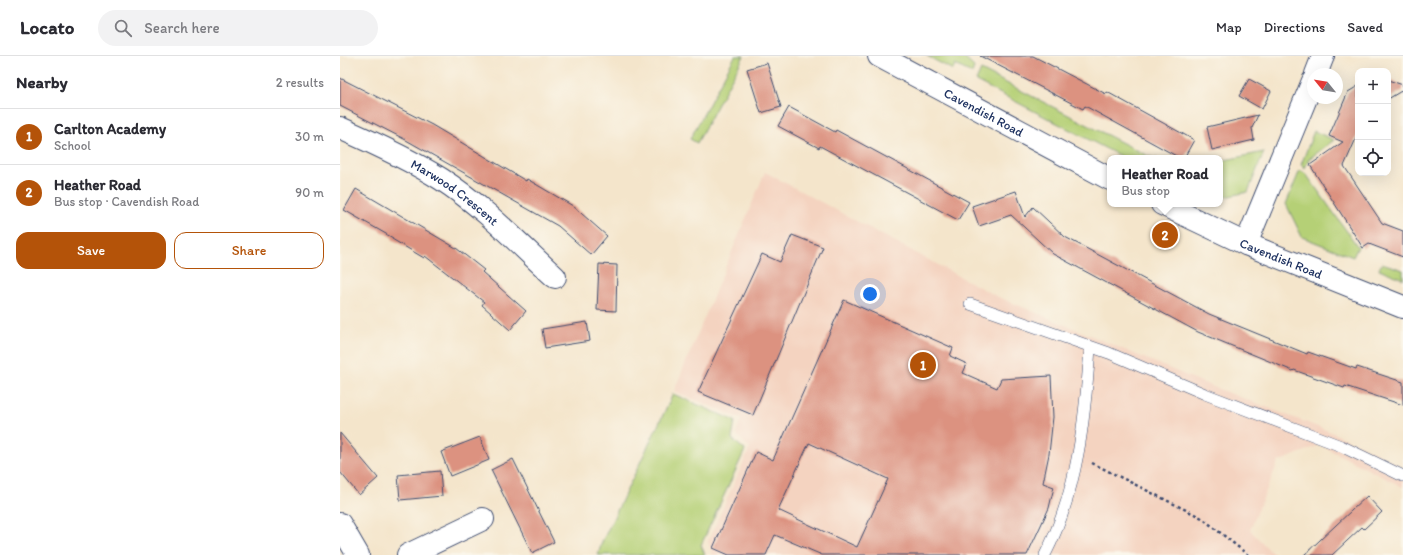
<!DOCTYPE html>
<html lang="en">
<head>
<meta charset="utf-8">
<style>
	:root { --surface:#fff; --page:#f2f2f3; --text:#2b2b33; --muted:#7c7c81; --line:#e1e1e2; --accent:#b45309 }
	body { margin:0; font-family:Itim,sans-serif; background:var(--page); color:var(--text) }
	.controls { position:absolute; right:12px; top:12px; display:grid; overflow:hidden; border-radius:8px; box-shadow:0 4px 16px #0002 }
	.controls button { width:36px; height:36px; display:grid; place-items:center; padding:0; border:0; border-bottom:1px solid var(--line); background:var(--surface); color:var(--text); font:20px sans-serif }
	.compass { position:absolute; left:967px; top:12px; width:36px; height:36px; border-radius:50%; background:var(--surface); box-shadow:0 4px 16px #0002; rotate:300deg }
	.you { position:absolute; left:530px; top:238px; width:14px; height:14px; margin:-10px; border:3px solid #fff; border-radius:50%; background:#1a73e8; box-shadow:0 0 0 6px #1a73e833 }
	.badge { display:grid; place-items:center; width:26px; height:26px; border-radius:50%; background:var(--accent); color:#fff; font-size:13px; font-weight:700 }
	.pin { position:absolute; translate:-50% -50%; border:2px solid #fff; box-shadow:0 1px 4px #0006 }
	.popup { position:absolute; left:767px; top:99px; width:116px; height:52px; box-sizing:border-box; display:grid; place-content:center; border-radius:8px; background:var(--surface); filter:drop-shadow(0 1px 3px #0005); font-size:13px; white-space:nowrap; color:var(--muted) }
	.popup b { font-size:15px; color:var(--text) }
	.popup::after { content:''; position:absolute; left:50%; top:100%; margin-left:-8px; border:8px solid transparent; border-top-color:var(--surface) }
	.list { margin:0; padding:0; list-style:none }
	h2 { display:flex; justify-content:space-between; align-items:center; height:52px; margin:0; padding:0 16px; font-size:17px }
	h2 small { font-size:13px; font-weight:400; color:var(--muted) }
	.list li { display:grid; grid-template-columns:26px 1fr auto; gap:12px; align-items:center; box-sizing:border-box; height:56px; padding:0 16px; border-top:1px solid var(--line) }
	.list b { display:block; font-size:15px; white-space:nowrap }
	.list p { margin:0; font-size:13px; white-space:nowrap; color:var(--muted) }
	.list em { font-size:13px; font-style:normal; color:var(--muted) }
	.actions { display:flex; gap:8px; padding:12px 16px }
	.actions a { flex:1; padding:9px 0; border:1px solid var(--accent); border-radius:12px; text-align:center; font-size:14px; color:var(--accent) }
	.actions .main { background:var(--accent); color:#fff }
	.icon { flex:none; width:22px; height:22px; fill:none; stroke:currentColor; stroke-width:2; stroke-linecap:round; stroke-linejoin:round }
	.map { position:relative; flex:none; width:1063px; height:499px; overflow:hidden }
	header { display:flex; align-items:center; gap:24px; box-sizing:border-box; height:56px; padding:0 20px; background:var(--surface); border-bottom:1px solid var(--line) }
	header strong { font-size:19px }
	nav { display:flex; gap:22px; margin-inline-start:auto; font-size:14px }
	.search { width:280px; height:36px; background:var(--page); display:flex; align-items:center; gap:10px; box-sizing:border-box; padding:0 14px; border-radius:22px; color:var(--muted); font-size:15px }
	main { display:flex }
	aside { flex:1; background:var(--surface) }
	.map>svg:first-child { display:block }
	.built { fill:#f4d3c0 }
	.green { fill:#b5d076; stroke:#68806a }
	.building { fill:#dc9280; fill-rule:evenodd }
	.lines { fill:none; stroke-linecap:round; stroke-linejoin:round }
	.lane-casing { stroke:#3c4a6e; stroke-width:12 }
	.street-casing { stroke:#3c4a6e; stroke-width:24 }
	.secondary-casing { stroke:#3c4a6e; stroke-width:24 }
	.path { stroke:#3c4a6e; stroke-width:2.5; stroke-dasharray:3 3; stroke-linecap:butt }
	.lane { stroke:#fff; stroke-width:11 }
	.street { stroke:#fff; stroke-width:22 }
	.secondary { stroke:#fff; stroke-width:22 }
	.labels { text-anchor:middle; stroke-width:3; stroke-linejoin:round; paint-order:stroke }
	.street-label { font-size:13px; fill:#1b2f5e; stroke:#fbf7ec }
</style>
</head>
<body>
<header>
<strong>Locato</strong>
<div class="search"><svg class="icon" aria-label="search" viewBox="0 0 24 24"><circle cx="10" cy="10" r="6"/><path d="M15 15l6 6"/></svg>Search here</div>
<nav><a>Map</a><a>Directions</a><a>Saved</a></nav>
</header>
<main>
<aside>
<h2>Nearby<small>2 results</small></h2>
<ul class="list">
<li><span class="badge">1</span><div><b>Carlton Academy</b><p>School</p></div><em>30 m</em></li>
<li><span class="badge">2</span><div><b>Heather Road</b><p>Bus stop · Cavendish Road</p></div><em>90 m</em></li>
</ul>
<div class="actions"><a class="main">Save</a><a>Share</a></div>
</aside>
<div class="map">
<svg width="1063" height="499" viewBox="0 0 1063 499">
	<rect width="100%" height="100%" fill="#fbf7ec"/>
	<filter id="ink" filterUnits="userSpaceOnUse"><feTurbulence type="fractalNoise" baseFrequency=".025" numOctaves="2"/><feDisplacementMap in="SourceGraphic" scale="8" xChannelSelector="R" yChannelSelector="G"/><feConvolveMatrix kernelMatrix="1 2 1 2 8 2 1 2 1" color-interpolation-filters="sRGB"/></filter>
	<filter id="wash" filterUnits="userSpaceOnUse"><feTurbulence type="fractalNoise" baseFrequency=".012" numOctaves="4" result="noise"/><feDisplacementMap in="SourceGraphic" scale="16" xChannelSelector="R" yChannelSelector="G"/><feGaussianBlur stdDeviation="0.9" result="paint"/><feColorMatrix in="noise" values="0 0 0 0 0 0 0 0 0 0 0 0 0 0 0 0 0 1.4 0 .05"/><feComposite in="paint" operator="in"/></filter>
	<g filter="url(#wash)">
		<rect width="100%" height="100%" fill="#f4e5cb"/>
		<polygon class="built" points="425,116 656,240 871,330 991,376 1042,400 1063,412 1063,431 980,389 938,406 910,474 934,499 372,499 368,485 410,392 396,378 401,363 334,335"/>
		<g class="green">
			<polygon points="395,0 404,0 357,87 350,83"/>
			<polygon points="587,0 622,0 634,11 632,17 615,9 613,14"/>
			<polygon points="641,14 810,101 817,102 784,102 636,25"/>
			<polygon points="974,75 994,84 969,103 965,112 961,109"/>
			<polygon points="924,96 908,136 880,142 880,105"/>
			<polygon points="960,114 966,118 1018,191 1013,201 962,181 946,148"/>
			<polygon points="1042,207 1063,214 1063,223 1039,213"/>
			<polygon points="333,338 395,365 392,383 405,394 361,489 365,499 258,499 262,486"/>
		</g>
		<g id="blocks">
			<g class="building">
				<polygon points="640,0 693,0 766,38 767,36 854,84 844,102 840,102 745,50 743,53"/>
				<polygon points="427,7 441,51 421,57 407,13"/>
				<polygon points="0,22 92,69 186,125 187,123 233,150 267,180 251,199 218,170 66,84 0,50"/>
				<polygon points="909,23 931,35 922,53 899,40"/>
				<polygon points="1048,24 1063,29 1063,34 1048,43"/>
				<polygon points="1018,30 1018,78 1004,110 1042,167 1063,175 1063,201 1029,188 1023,192 970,109 1003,86 989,80 1008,36"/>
				<polygon points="449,51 495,76 496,74 629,146 618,164 480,90 479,92 438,70"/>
				<polygon points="918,59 912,72 914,84 872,94 867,71"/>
				<polygon points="16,133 116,192 144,214 142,216 186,255 170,274 142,249 144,246 85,200 84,202 52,183 53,182 4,154"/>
				<polygon points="676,135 685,161 693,151 725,181 869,258 967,298 968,296 1016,313 1017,311 1063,326 1063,349 1005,330 1004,332 954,314 953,315 858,276 713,198 671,159 639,170 632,150"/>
				<polygon points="452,179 483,191 413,359 358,336 422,198 440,206"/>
				<polygon points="259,208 277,209 276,255 257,254"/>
				<path d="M504 244 613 292 610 300 627 308 623 317 657 332 661 323 711 320 713 361 709 398 703 427 714 431 709 452 687 499H482L435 479 426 499H389L373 492 416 396 433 404ZM469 387 548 423 517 491 438 454Z"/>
				<polygon points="247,266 250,285 205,292 202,273"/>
				<polygon points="0,377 38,422 19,439 0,416"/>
				<polygon points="140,381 149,404 110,420 101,396"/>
				<polygon points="173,403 214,486 192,497 151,414"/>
				<polygon points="100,415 102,440 60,444 58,419"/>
				<polygon points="1027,440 1042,456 1024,473 1022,471 992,499 964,499"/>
			</g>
		</g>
	</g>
	<g filter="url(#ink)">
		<use href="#blocks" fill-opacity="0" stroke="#3c4a6e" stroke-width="1"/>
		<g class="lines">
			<defs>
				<g id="lane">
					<polyline points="630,248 769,297 865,338 1001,390 1063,420"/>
					<path d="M705 499C738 435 745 362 750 292"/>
				</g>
				<g id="street">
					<polyline points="976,18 983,0"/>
					<path id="s1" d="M0 72C34 87 69 103 101 123 143 150 178 187 215 221"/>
					<polyline points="906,188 973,25"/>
					<polyline points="0,468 18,499"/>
					<polyline points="68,499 143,463"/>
				</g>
				<g id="secondary">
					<path id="s2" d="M539 0 770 123"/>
					<path id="s3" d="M822 148 906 188 1063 251"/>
				</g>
			</defs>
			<use href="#lane" class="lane-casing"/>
			<use href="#street" class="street-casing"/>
			<use href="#secondary" class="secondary-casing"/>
			<polyline class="path" points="752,407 862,462 908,499"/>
			<use href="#lane" class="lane"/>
			<use href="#street" class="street"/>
			<use href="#secondary" class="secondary"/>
		</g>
	</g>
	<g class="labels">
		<g class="street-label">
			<text dy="5" stroke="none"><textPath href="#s2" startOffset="119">Cavendish Road</textPath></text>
			<text dy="5" stroke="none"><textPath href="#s1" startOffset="132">Marwood Crescent</textPath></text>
			<text dy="5" stroke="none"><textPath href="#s3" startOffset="131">Cavendish Road</textPath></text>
		</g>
	</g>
</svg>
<div class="controls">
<button>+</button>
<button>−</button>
<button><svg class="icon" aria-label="locate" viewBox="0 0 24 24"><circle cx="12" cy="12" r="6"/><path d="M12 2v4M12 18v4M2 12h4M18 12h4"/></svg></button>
</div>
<svg class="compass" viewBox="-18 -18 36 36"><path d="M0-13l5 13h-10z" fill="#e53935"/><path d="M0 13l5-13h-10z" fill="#7c7c81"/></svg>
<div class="you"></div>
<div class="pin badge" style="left:583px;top:309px">1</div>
<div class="pin badge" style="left:825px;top:179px">2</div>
<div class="popup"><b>Heather Road</b>Bus stop</div>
</div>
</main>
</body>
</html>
